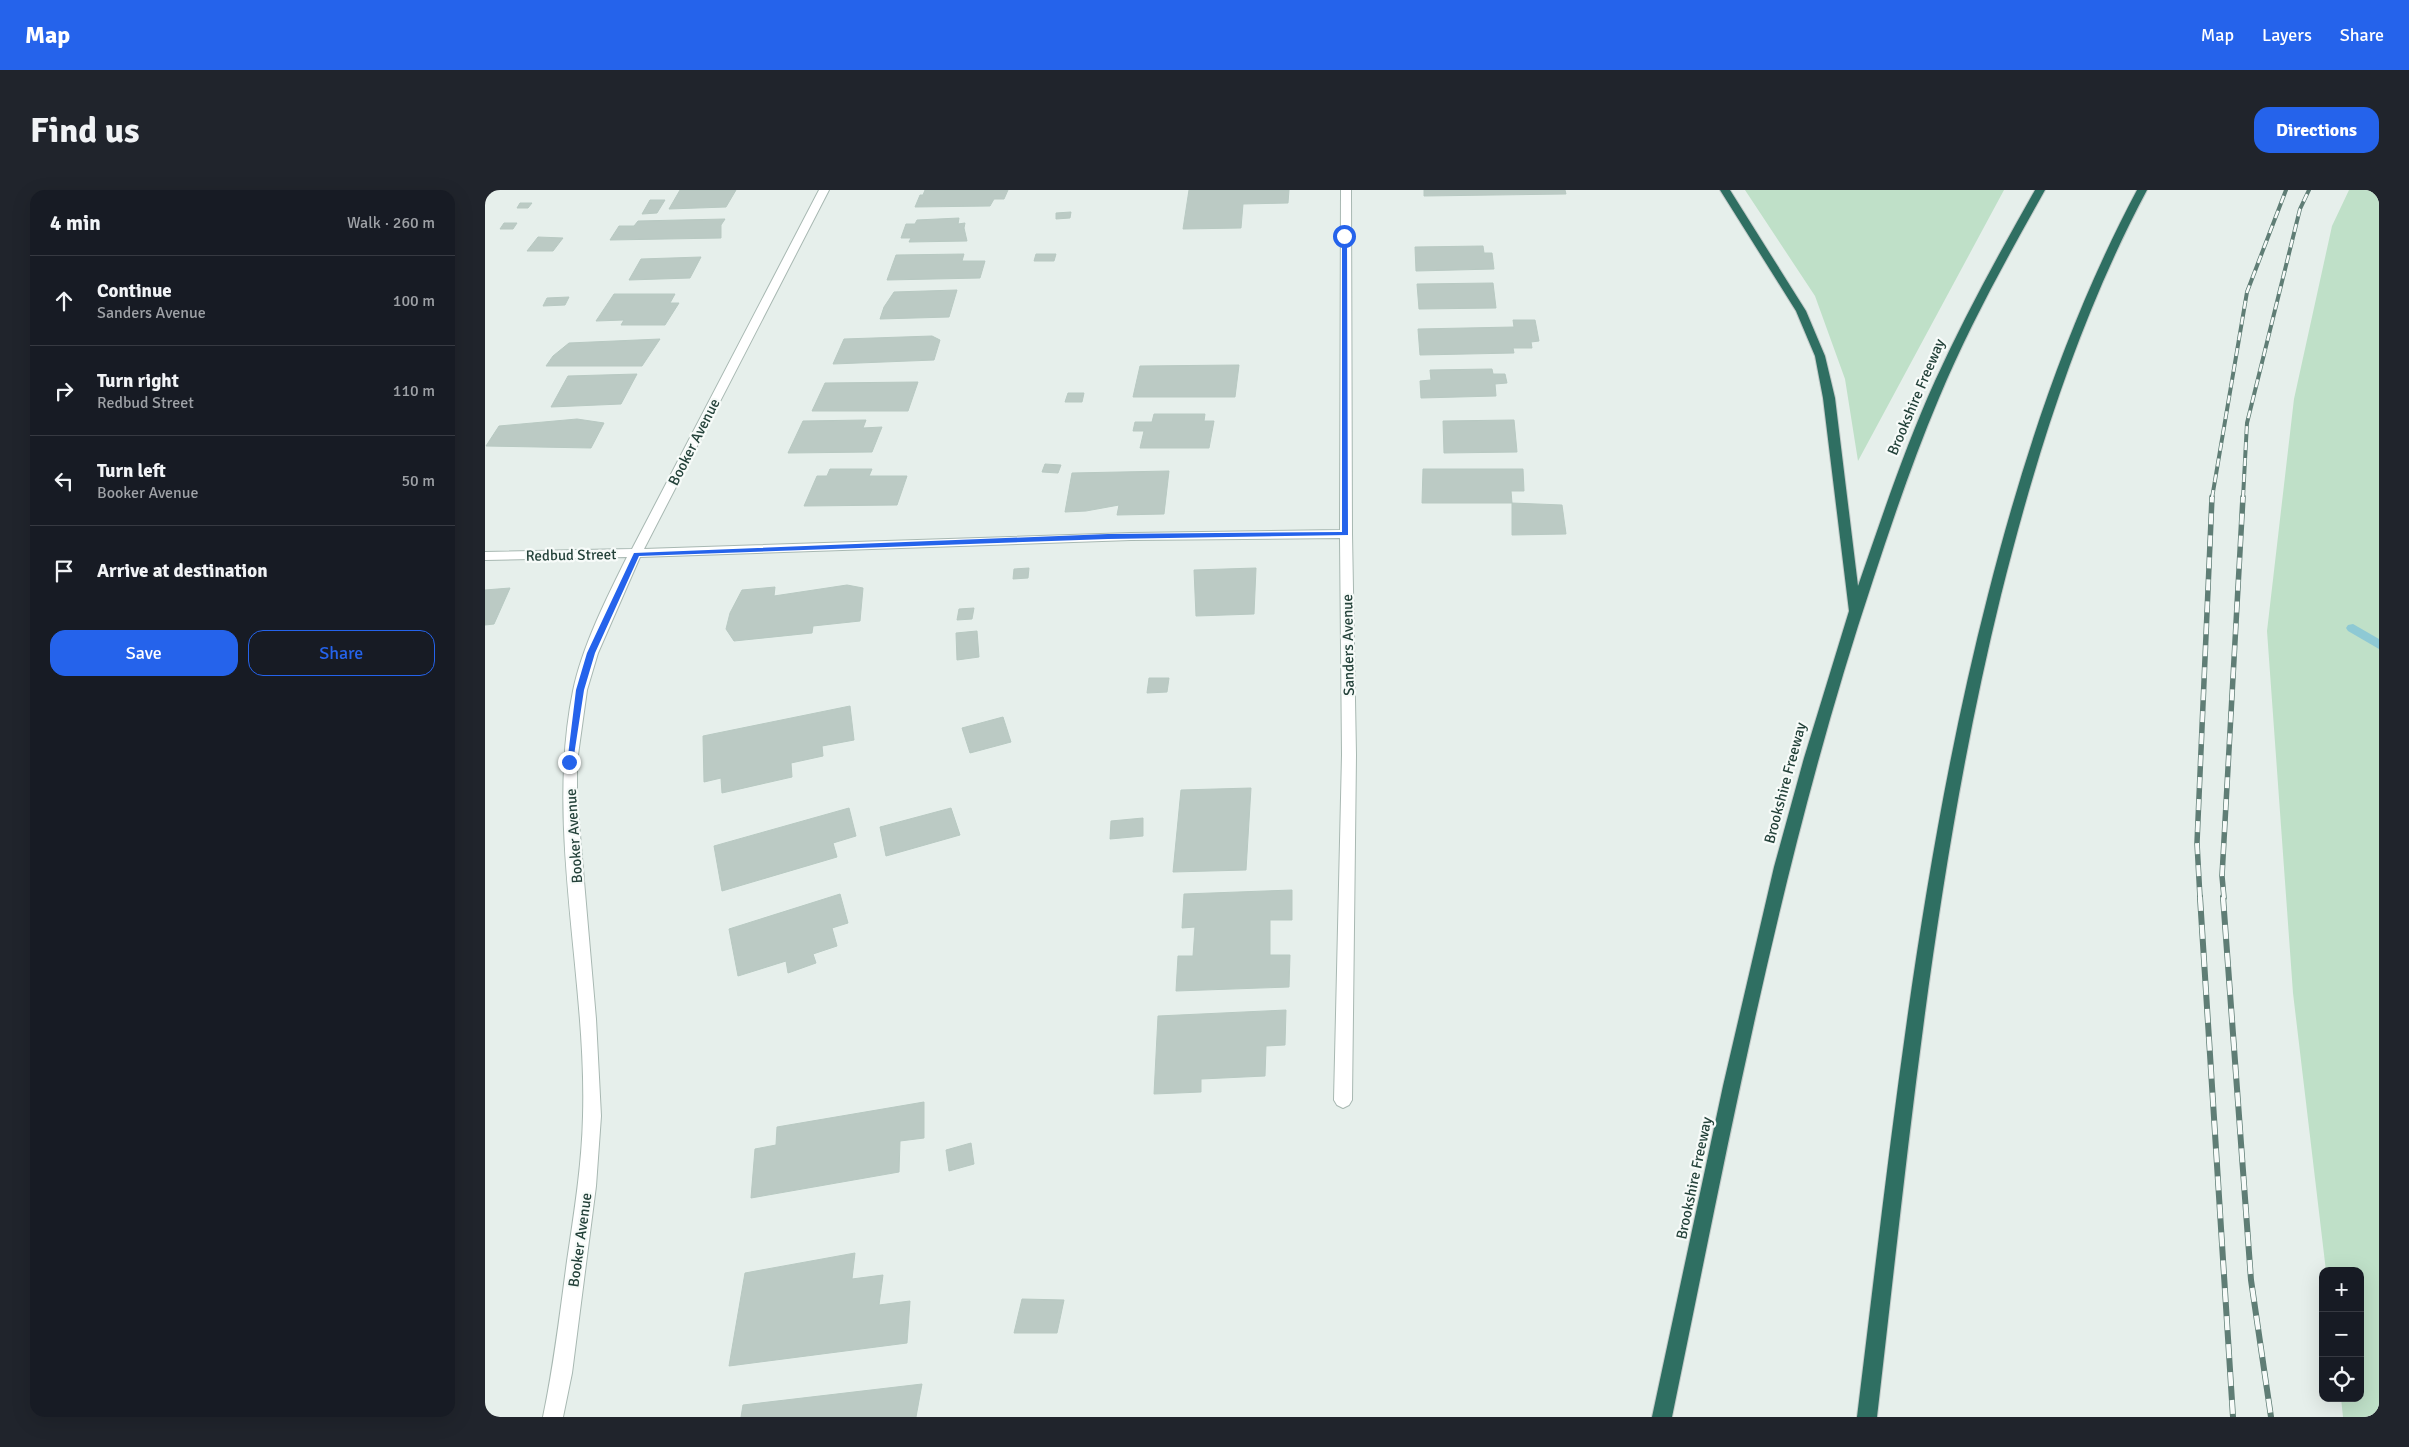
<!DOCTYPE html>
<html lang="en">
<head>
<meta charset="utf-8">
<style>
	:root { --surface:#171b24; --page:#20242c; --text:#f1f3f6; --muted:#9ea1a6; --line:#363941; --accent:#2563eb }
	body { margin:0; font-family:Signika,sans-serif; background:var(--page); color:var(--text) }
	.controls { position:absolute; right:15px; bottom:15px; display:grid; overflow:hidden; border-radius:10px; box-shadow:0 5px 20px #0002 }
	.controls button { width:45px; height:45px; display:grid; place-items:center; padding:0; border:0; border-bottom:1px solid var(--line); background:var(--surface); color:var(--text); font:25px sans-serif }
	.stop { position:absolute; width:15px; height:15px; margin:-11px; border:4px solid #2563eb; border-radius:50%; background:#fff }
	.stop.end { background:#2563eb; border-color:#fff; box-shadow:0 1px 5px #0008 }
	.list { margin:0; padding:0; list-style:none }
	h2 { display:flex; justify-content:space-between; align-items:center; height:65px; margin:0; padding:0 20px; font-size:21px }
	h2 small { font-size:16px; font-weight:400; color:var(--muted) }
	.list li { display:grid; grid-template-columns:32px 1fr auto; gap:15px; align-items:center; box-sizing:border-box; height:90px; padding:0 20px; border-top:1px solid var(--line) }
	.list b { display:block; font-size:19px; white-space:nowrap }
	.list p { margin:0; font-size:16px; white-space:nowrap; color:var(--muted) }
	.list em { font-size:16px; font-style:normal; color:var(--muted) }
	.actions { display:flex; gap:10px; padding:15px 20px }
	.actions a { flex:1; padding:11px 0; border:1px solid var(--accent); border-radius:15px; text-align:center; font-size:18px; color:var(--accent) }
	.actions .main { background:var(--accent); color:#fff }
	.icon { flex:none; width:28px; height:28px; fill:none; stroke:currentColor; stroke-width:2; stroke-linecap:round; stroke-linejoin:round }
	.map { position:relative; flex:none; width:1894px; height:1227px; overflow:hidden; border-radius:15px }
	header { display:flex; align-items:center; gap:30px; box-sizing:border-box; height:70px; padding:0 25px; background:var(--accent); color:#fff }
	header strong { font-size:24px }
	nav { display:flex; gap:28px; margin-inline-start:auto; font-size:18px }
	.intro { display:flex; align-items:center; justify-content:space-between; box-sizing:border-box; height:120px; padding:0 30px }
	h1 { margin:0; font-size:35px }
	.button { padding:12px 22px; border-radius:15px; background:var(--accent); color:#fff; font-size:18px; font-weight:700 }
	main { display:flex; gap:30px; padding:0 30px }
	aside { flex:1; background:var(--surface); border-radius:15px; box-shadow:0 5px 20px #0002 }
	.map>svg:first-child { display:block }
	.green { fill:#bfe0c8 }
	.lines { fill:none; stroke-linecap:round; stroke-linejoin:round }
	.stream { fill:#8ec9d4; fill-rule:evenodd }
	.building { fill:#bbcac4; stroke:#b8c9c2 }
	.minor-casing { stroke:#a8b8b2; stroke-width:2 }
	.highway-casing { stroke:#c2cac8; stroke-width:2 }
	.minor { fill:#fff; fill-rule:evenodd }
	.highway { fill:#2f6f62; fill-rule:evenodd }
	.rail-far2-casing { stroke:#5f7d75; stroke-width:4 }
	.rail-far1-casing { stroke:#5f7d75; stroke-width:5.5 }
	.rail-casing { stroke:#5f7d75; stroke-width:6 }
	.rail-far2 { stroke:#f7fbf9; stroke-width:2.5; stroke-dasharray:8; stroke-linecap:butt }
	.rail-far1 { stroke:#f7fbf9; stroke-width:4; stroke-dasharray:11; stroke-linecap:butt }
	.rail { stroke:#f7fbf9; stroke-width:4.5; stroke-dasharray:14; stroke-linecap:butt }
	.route { fill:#2563eb }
	.labels { text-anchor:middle; stroke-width:4.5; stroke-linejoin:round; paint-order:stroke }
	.street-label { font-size:15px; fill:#24423a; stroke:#f7fbf9 }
</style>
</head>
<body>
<header>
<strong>Map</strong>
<nav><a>Map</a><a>Layers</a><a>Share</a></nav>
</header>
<div class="intro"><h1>Find us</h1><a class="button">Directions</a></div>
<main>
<aside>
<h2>4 min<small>Walk · 260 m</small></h2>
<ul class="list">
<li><svg class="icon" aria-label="ahead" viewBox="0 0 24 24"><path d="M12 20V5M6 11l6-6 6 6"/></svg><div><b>Continue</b><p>Sanders Avenue</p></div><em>100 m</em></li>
<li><svg class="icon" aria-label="right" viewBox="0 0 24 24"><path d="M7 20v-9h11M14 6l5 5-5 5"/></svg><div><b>Turn right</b><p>Redbud Street</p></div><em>110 m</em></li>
<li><svg class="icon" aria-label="left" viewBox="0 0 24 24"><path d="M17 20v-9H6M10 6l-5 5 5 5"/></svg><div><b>Turn left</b><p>Booker Avenue</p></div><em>50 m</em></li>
<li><svg class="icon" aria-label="arrive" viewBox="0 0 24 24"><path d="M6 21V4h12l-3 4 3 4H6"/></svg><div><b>Arrive at destination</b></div></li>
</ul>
<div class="actions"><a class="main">Save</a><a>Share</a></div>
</aside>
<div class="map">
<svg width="1894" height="1227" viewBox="0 0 1894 1227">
	<rect width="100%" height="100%" fill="#e6efeb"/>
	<g class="green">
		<polygon points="1260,0 1519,0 1373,271 1360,189 1330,106"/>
		<polygon points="1864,0 1894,0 1894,1227 1858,1227 1856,1208 1875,1208 1875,1081 1841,1081 1808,803 1782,441 1809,209 1847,36"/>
	</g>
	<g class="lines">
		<polygon class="stream" points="1868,434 1894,449 1894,459 1863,441 1861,438 1863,435"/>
	</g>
	<g class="building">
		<polygon points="195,0 251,0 241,17 184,19"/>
		<polygon points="440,0 523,0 519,9 509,9 505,16 430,17 435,5 438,5"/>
		<polygon points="704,0 804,0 803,13 758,14 756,38 698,39"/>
		<polygon points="939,0 1080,0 1081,4 939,6"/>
		<polygon points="165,10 180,10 172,23 157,24"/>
		<polygon points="35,13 47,13 43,18 32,18"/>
		<polygon points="586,22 585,28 571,29 571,23"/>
		<polygon points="474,28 473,34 480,33 479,38 482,51 424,52 426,48 416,48 421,34 430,34 432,30"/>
		<polygon points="240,29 236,35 236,48 125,50 134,36 149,36 153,31"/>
		<polygon points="19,33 32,33 28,39 15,39"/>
		<polygon points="53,47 78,48 68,61 42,61"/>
		<polygon points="998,56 999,63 1007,63 1009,79 931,81 930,57"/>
		<polygon points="479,64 477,71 500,71 495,88 402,90 411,65"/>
		<polygon points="551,64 571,64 569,71 549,71"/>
		<polygon points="216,67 205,88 144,90 156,69"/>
		<polygon points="1008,93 1011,118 934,119 932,94"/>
		<polygon points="472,100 464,127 395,129 399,117 409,102"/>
		<polygon points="129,104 190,104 185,113 194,113 180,135 136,135 139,130 111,131"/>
		<polygon points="84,107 80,115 58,116 62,108"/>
		<polygon points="1028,130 1050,130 1054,151 1046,152 1047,158 1028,158 1029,163 935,165 933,139 1029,137"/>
		<polygon points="447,146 455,150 449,170 348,174 359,149"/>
		<polygon points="175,149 157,176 61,176 68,166 84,153"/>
		<polygon points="754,175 750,207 648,207 655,176"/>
		<polygon points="1007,179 1008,184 1020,184 1022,193 1010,194 1011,206 936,208 935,191 946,190 945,180"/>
		<polygon points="152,184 136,214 66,217 83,186"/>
		<polygon points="433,192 423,221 327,221 340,193"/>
		<polygon points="583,203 599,203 597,212 580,212"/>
		<polygon points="669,224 720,224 719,231 729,231 724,258 655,258 659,241 648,241 650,232 667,232"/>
		<polygon points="92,229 119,233 106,258 1,256 14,236"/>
		<polygon points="381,230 378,238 397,237 387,262 303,263 318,231"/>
		<polygon points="1029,230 1032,262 959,263 958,231"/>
		<polygon points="560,274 576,275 573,283 557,282"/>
		<polygon points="345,279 387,279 384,286 422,286 412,315 319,316 332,286 342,286"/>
		<polygon points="938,279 1038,279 1039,301 1026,301 1027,313 937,313"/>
		<polygon points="684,281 679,324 632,325 634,315 601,321 580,322 587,283"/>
		<polygon points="1027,313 1077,315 1081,344 1027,345"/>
		<polygon points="544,378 543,388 528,389 529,379"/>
		<polygon points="771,378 769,424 711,426 709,380"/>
		<polygon points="362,395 378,398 375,431 328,436 327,443 249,451 241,439 245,423 257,400 290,397 289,406"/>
		<polygon points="25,398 9,434 0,435 0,400"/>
		<polygon points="489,418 487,429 472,430 474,419"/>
		<polygon points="492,441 494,467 472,470 471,443"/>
		<polygon points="664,488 684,488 682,502 662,503"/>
		<polygon points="365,516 369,550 337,556 338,566 306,573 307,587 237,603 236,588 219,592 218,546"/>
		<polygon points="518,527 526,552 485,563 477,538"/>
		<polygon points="766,598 761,680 688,682 696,600"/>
		<polygon points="364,618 371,646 348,653 352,667 237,701 229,656"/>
		<polygon points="466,618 475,645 401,666 395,637"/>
		<polygon points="658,628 658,646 625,649 626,631"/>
		<polygon points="807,700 807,730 785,730 785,765 805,765 804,797 691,801 693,766 708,766 710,737 697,738 699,704"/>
		<polygon points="355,704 363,733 347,738 352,756 328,764 331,773 303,783 301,771 253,786 244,739"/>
		<polygon points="801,820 800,855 781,856 780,886 716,889 716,902 669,904 673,826"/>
		<polygon points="439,912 439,948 415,951 414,982 266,1008 270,959 291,955 292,937"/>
		<polygon points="486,953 489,974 464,981 461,960"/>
		<polygon points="370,1063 367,1089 398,1085 394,1115 425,1111 422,1153 244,1176 260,1083"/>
		<polygon points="537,1109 579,1110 572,1143 529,1143"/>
		<polygon points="437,1194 431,1227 256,1227 258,1215"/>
	</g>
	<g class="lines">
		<defs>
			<path id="minor" d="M334 0H344L159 359 646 343 855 340 856 0H866L867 344 871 565 867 910 864 915 858 918 852 915 849 910 857 565 855 348 646 350 155 367 113 463 102 500 92 572V610L111 829 116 926 111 996 87 1183 78 1227H58C69 1175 75 1123 82 1071 89 1023 97 975 98 926 102 786 60 639 88 501 97 457 122 407 142 367L0 370V362L147 359Z"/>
			<g id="highway">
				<path d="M1235 0H1245L1321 121 1340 166 1350 208 1373 396C1397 327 1420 257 1450 191 1480 125 1515 62 1550 0H1560C1522 68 1484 136 1454 208 1429 267 1408 329 1388 390 1297 663 1245 946 1187 1227H1167L1238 896 1289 677 1319 568 1364 421 1338 208 1330 166 1311 121Z"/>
				<path d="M1652 0H1662C1594 128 1551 265 1516 405 1450 674 1424 952 1392 1227H1372C1406 952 1434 674 1503 405 1539 264 1584 128 1652 0Z"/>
			</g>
		</defs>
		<use href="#minor" class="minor-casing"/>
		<use href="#highway" class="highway-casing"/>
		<use href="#minor" class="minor"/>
		<use href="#highway" class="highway"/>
		<defs>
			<g id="rail-far2">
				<polyline points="1727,308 1762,102 1801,0"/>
				<polyline points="1758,308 1762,233 1815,19 1824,0"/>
			</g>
			<g id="rail-far1">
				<polyline points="1715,708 1712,653 1727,307"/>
				<polyline points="1739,708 1737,686 1758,307"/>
			</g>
			<g id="rail">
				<polyline points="1715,707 1748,1227"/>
				<polyline points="1738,707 1766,1090 1786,1227"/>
			</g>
		</defs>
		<use href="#rail-far2" class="rail-far2-casing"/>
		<use href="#rail-far1" class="rail-far1-casing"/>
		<use href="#rail" class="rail-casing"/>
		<use href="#rail-far2" class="rail-far2"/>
		<use href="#rail-far1" class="rail-far1"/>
		<use href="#rail" class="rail"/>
	</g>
	<polygon class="route" points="859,45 862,46 863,345 623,349 154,366 110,463 99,500 88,572 82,574 91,500 102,463 149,363 623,344 857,342 857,46"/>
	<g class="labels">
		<g class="street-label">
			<text transform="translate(1431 207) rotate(-67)" y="5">Brookshire Freeway</text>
			<text transform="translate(209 252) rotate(-63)" y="5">Booker Avenue</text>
			<text transform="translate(86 365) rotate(-1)" y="5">Redbud Street</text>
			<text transform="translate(863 455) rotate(-91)" y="5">Sanders Avenue</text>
			<text transform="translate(1300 593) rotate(-75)" y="5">Brookshire Freeway</text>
			<text transform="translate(89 646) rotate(-94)" y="5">Booker Avenue</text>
			<text transform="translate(1209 988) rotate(-78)" y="5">Brookshire Freeway</text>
			<text transform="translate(95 1050) rotate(-82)" y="5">Booker Avenue</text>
		</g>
	</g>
</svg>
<div class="controls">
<button>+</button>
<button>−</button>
<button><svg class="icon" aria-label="locate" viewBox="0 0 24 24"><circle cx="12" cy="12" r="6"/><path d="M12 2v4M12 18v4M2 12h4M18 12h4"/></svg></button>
</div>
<div class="stop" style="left:859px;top:46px"></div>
<div class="stop end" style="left:84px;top:572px"></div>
</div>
</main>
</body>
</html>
